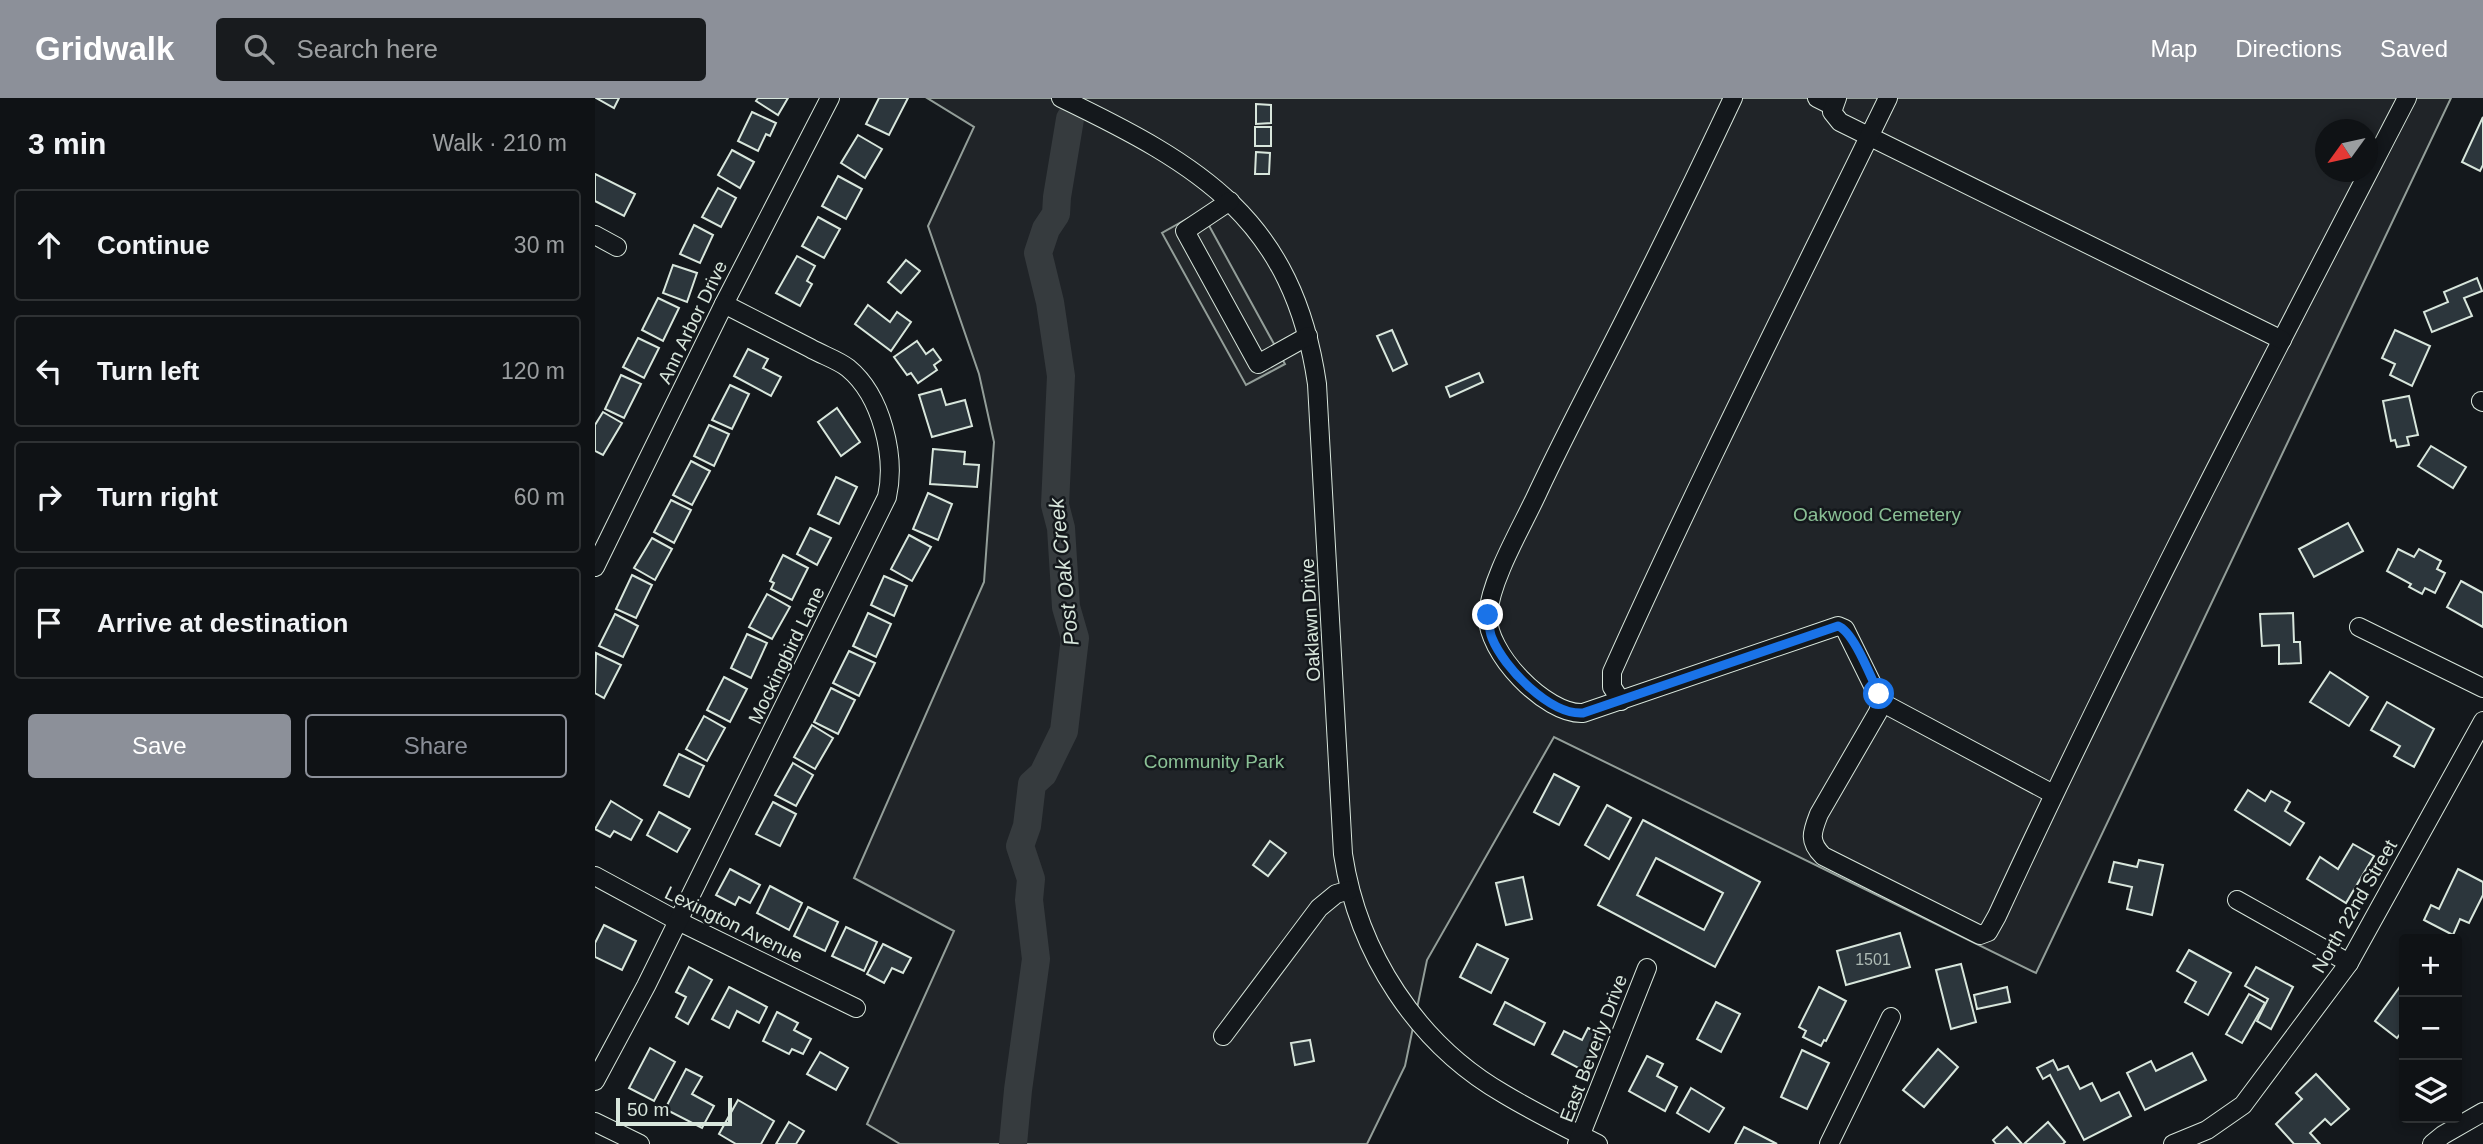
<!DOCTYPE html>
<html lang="en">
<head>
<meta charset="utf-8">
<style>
	:root { --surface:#0f1215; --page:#181b1e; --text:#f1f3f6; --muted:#9b9ea0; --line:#2f3234; --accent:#8c9099 }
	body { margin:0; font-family:Arial,sans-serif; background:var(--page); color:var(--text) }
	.controls { position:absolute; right:21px; bottom:21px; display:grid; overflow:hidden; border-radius:7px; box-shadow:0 4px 10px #0003 }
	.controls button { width:63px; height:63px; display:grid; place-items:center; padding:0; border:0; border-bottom:2px solid var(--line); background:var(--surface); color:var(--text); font:35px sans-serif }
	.compass { position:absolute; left:1720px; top:21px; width:63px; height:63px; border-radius:50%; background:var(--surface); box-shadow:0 4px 10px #0003; rotate:237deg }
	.scale { position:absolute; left:21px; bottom:18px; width:116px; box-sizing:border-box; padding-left:7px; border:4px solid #d8e6dc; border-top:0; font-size:19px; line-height:24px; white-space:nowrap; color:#d8e6dc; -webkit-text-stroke:5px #14181c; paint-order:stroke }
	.stop { position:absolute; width:21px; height:21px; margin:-16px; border:5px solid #1a73e8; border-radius:50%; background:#fff }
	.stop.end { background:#1a73e8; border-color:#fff; box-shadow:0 2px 7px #0008 }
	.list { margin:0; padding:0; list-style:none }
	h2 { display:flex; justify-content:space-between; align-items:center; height:91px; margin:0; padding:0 28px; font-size:30px }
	h2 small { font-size:23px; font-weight:400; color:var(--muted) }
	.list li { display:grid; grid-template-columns:46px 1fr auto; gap:21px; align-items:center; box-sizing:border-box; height:112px; margin:0 14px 14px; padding:0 14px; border:2px solid var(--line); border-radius:7px }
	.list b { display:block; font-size:26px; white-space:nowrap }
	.list em { font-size:23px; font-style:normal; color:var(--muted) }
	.actions { display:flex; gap:14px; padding:21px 28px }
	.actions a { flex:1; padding:16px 0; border:2px solid var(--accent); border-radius:7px; text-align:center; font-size:24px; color:var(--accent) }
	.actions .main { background:var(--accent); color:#fff }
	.icon { flex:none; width:38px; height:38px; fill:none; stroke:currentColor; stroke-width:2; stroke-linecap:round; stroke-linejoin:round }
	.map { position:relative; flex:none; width:1888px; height:1046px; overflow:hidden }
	header { display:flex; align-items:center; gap:42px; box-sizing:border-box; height:98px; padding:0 35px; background:var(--accent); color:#fff }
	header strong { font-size:33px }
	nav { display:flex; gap:38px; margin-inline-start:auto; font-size:24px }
	.search { width:490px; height:63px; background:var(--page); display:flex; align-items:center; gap:18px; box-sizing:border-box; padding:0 24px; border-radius:7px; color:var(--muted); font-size:26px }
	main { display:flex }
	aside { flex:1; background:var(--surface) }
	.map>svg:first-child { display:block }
	.green { fill:#202428; stroke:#939e99; stroke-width:2; fill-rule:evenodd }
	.parking { fill:#24282b; stroke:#939e99; stroke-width:2 }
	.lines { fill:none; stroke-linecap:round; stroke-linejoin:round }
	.river { stroke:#363b3e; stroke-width:28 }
	.building { fill:#2c363c; stroke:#d8e6dc; stroke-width:2; fill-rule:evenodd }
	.minor-casing { stroke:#d8e6dc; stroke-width:20 }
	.minor { stroke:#14181c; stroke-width:18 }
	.route { stroke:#1a73e8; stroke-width:9 }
	.labels { text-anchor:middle; stroke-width:5; stroke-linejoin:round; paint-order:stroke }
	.number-label { font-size:16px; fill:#adbab4 }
	.street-label { font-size:19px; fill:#d8e6dc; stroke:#14181c }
	.park-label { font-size:19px; fill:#8ac095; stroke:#14181c }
	.water-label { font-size:21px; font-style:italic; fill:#d8e6dc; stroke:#14181c }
</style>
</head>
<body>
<header>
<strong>Gridwalk</strong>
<div class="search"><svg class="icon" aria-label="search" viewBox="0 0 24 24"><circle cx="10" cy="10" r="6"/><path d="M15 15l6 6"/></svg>Search here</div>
<nav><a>Map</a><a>Directions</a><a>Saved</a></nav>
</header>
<main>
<aside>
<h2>3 min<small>Walk · 210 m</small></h2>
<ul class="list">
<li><svg class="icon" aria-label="ahead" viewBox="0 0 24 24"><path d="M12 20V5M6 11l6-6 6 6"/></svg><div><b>Continue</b></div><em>30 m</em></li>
<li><svg class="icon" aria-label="left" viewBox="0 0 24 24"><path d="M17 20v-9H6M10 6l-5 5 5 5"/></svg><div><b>Turn left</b></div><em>120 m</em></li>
<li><svg class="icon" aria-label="right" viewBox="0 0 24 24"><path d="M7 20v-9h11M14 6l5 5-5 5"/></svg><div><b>Turn right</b></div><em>60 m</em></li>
<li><svg class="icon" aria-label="arrive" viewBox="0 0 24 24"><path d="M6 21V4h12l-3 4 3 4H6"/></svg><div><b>Arrive at destination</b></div></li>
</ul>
<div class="actions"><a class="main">Save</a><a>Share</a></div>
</aside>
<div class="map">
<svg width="1888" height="1046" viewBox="0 0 1888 1046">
	<rect width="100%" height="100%" fill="#14181c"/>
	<path class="green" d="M332 0H1856L1441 875 959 639 832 862 810 968 772 1046H305L272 1026 359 833 259 780 389 484 399 344 384 276 333 128 379 29ZM1730 32H1772V74H1730Z"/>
	<polygon class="parking" points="606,113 690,266 651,287 567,135"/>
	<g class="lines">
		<polyline class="river" points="418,1046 423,992 441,861 434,802 436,781 425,748 432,728 437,686 448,676 469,633 480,540 471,509 466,430 460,407 466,278 455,204 443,155 451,131 461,116 462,99 475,21"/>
	</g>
	<g class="building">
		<polygon points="1,0 24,0 19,10"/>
		<polygon points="163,0 193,0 183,17 161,3"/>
		<polygon points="284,0 313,0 294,37 271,26"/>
		<polygon points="661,6 676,7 676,25 661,26"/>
		<polygon points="157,14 181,25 175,38 171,36 163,53 143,43"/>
		<polygon points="1888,19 1888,67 1885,73 1867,64"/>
		<rect x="660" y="29" width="16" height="19"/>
		<polygon points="263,37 287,51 270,80 246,65"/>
		<polygon points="137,52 159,64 145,90 123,77"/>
		<polygon points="661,54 675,55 674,76 660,76"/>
		<polygon points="0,76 40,96 29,118 0,103"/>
		<polygon points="243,78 267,91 251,121 227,108"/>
		<polygon points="123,90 141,100 126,129 107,119"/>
		<polygon points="223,119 245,131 229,160 207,148"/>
		<polygon points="99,127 118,137 105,165 85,156"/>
		<polygon points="202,158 220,168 212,183 217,186 205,208 181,195"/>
		<polygon points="311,162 325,173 306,195 293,184"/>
		<polygon points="78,167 102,175 92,204 68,195"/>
		<polygon points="1882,180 1887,193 1869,200 1877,218 1837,234 1829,214 1853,204 1849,194"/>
		<polygon points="63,200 84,210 68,243 47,232"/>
		<polygon points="273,207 295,224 302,214 316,224 296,253 260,226"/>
		<polygon points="797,232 812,266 798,273 782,238"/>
		<polygon points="1800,232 1835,248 1817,288 1795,277 1800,266 1787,260"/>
		<polygon points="43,240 64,250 49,280 28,269"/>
		<polygon points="322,243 331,256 338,251 346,262 339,267 342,272 323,285 316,275 312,277 299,259"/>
		<polygon points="153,251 173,261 168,270 186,279 176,298 139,278"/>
		<polygon points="884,275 888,284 855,299 851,289"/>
		<polygon points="26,277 46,286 29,320 10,311"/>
		<polygon points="135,287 154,296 137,331 117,322"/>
		<polygon points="346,291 351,307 370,302 377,328 337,339 324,297"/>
		<polygon points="1814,298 1823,337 1812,339 1814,347 1802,349 1800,342 1796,343 1788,303"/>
		<polygon points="242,310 265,344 246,358 223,324"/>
		<polygon points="8,314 27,325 8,357 0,353 0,327"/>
		<polygon points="114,327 134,336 119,368 99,358"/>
		<polygon points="1836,348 1871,369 1858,390 1823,368"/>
		<polygon points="338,351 370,354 369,366 384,367 382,389 335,386"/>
		<polygon points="96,363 115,373 97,407 78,397"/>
		<polygon points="241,379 262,389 244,426 223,416"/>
		<polygon points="333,395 357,406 343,442 318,431"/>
		<polygon points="76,402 96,412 79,445 59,434"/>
		<polygon points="1753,425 1768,453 1719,479 1704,451"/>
		<polygon points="215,430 236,440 222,467 202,456"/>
		<polygon points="314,437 336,449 317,483 296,471"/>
		<polygon points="57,440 77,451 60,482 39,470"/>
		<polygon points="1803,451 1819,459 1824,451 1846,463 1842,471 1850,475 1840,495 1830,490 1827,496 1814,489 1816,486 1792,473"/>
		<polygon points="188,457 213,470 197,502 176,491 179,485 175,483"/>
		<polygon points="37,477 57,487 41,520 21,511"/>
		<polygon points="289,478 312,488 299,518 276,507"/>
		<polygon points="1866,483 1888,495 1888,529 1852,509"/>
		<polygon points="172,496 195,509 177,541 154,529"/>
		<polygon points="273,515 296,526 281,559 258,548"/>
		<polygon points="1698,515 1699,544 1705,544 1706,565 1684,566 1684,547 1667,548 1665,516"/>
		<polygon points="20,516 43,528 28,559 4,548"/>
		<polygon points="152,536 172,545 156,580 136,570"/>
		<polygon points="254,553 280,565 264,598 238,585"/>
		<polygon points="1,555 26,567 9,600 0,595"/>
		<polygon points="1735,574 1773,599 1754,628 1715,604"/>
		<polygon points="129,579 152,591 135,624 112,612"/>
		<polygon points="236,590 260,602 243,636 219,624"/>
		<polygon points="1792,604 1839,631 1819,669 1799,658 1805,648 1776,632"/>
		<polygon points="109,618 130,630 112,663 91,651"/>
		<polygon points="217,627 238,640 220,671 199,659"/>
		<polygon points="84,656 109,668 94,699 69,687"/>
		<polygon points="198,665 218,677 201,708 180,697"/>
		<polygon points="959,676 984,689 964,727 939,714"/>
		<polygon points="1653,692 1670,703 1676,693 1695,704 1690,713 1709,725 1695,747 1640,712"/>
		<polygon points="16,703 47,722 36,742 19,733 15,739 0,731"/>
		<polygon points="178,704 201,716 185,748 161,736"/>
		<polygon points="1012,707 1036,720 1014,761 990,747"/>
		<polygon points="64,714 95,731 82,754 52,737"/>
		<path d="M1048 722 1165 784 1120 869 1003 807ZM1061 760 1128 795 1109 832 1042 797Z"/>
		<polygon points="675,743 691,755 673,778 658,767"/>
		<polygon points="1758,746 1779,758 1751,805 1712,781 1725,759 1743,771"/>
		<polygon points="1544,762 1568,767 1557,817 1532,811 1537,789 1514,784 1519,764 1542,769"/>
		<polygon points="135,771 165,787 155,805 144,799 140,807 121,797"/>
		<polygon points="1863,771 1888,784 1888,797 1874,825 1865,821 1858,837 1829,822 1836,807 1844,811"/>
		<polygon points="928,779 937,821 911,827 901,785"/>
		<polygon points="175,788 207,805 194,832 162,815"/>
		<polygon points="213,809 243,824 230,853 199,838"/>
		<polygon points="9,827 41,843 27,872 0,859 0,845"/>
		<polygon points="251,829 282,844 269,873 237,858"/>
		<polygon points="1305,835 1315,869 1251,887 1242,853"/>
		<polygon points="288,846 316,860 308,875 297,870 289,885 272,876"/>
		<polygon points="882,846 913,861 896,895 865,879"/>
		<polygon points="1594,852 1636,875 1613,917 1590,904 1601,884 1582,873"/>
		<polygon points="1366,866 1381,924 1356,931 1341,872"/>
		<polygon points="94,869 117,882 93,926 81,919 91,899 81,894"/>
		<polygon points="1661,869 1698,889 1676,931 1662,923 1673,901 1650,888"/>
		<polygon points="1809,883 1809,931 1802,940 1780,923"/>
		<polygon points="134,889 172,909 164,925 142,913 134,930 117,921"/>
		<polygon points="1224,889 1251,903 1231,943 1229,942 1226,948 1208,939 1211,933 1204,929"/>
		<polygon points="1412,889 1415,904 1382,911 1379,897"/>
		<polygon points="1654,896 1670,905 1647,945 1631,936"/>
		<polygon points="910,904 950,925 939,947 899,926"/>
		<polygon points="1121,904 1145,916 1126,954 1102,941"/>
		<polygon points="182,914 203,925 199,932 216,941 208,956 197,951 194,956 168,943"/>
		<polygon points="993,930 1009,938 991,974 957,956 969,933 987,942"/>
		<polygon points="715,942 719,963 700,967 696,945"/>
		<polygon points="55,950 80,964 59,1003 34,990"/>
		<polygon points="1343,951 1363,969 1329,1009 1308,992"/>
		<polygon points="1207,952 1234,965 1212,1011 1186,999"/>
		<polygon points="225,954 253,970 241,992 212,976"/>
		<polygon points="1597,955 1611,982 1550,1012 1532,975 1556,963 1561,973"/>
		<polygon points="1052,958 1068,966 1062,978 1082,989 1070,1013 1034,993"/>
		<polygon points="1458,962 1463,972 1473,968 1485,991 1497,985 1506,1003 1524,994 1536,1018 1489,1042 1455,977 1448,981 1442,970"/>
		<polygon points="91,971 107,979 97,996 119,1008 107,1030 70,1011"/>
		<polygon points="1721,976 1754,1011 1736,1027 1730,1021 1715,1035 1725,1046 1699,1046 1681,1026 1707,1001 1701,995"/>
		<polygon points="1096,990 1129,1010 1114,1034 1082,1015"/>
		<polygon points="143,1002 179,1023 166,1046 141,1046 124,1036"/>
		<polygon points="194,1024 209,1033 201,1046 181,1046"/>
		<polygon points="1453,1024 1470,1044 1468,1046 1429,1046"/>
		<polygon points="1149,1029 1182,1046 1140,1046"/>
		<polygon points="1412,1029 1427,1046 1401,1046 1398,1042"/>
	</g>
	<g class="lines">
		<defs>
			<g id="minor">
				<path d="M466 0C605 67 698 121 722 286L748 756C763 855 822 946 909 996 939 1014 971 1030 1003 1046"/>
				<path d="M1138 0C1105 70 1071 140 1036 209 1005 271 972 332 943 394 928 427 896 480 893 516 890 554 951 617 988 615L1243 528 1250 531 1286 604 1283 614 1224 716C1217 734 1213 743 1228 758L1385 837 1393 834 1402 818C1530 541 1672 270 1812 0"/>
				<polyline points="1222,0 1238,8"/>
				<polyline points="1242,0 1237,14 1245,24 1687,242"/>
				<polyline points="635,103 590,133 663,266 713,238"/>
				<polyline points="0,137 22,149"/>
				<polyline points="1886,303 1888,304"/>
				<polyline points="0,469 129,206 235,0"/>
				<polyline points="1764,529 1888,590"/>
				<path d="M1026 603 1017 589V574C1104 380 1200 191 1293 0"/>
				<polyline points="1286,604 1458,696"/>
				<polyline points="0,778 83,823 261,910"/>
				<polyline points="1642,802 1754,865"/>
				<polyline points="628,938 724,810 741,796 755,792"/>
				<path d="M0 983 51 888 292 399C301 359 287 298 253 270 243 262 227 257 215 250 186 235 158 221 129 206"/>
				<polyline points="0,1024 45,1046"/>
				<polyline points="982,1046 1052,870"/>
				<polyline points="1234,1046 1296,919"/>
				<polyline points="1578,1046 1612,1032 1648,1007 1754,865 1888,623"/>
				<polyline points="1837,1046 1848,1037 1888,1014"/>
			</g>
		</defs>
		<use href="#minor" class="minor-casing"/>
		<use href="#minor" class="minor"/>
	</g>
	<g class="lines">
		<path class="route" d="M893 517C894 524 894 533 897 540 909 570 955 617 988 615L1243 528C1259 534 1276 580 1284 596"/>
	</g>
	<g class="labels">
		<g class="number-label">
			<text x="1278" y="867">1501</text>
		</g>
		<g class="street-label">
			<text transform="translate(97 224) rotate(-64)" y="7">Ann Arbor Drive</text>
			<text transform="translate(715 522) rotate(-93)" y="7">Oaklawn Drive</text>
			<text transform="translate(191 557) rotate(-64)" y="7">Mockingbird Lane</text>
			<text transform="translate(1759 808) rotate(-60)" y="7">North 22nd Street</text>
			<text transform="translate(139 826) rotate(26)" y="7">Lexington Avenue</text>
			<text transform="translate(998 950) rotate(-69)" y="7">East Beverly Drive</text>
		</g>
		<g class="park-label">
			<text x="1282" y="423">Oakwood Cemetery</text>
			<text x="619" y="670">Community Park</text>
		</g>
		<g class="water-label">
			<text transform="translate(469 474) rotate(-96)" y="7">Post Oak Creek</text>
		</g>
	</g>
</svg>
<div class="controls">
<button>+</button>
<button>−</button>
<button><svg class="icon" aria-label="layers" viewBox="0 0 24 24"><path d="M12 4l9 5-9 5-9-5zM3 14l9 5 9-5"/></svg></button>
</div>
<svg class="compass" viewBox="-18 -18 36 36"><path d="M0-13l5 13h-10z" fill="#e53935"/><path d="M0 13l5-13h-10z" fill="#9b9ea0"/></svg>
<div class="scale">50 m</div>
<div class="stop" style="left:1284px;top:596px"></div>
<div class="stop end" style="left:893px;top:517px"></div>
</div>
</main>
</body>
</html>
